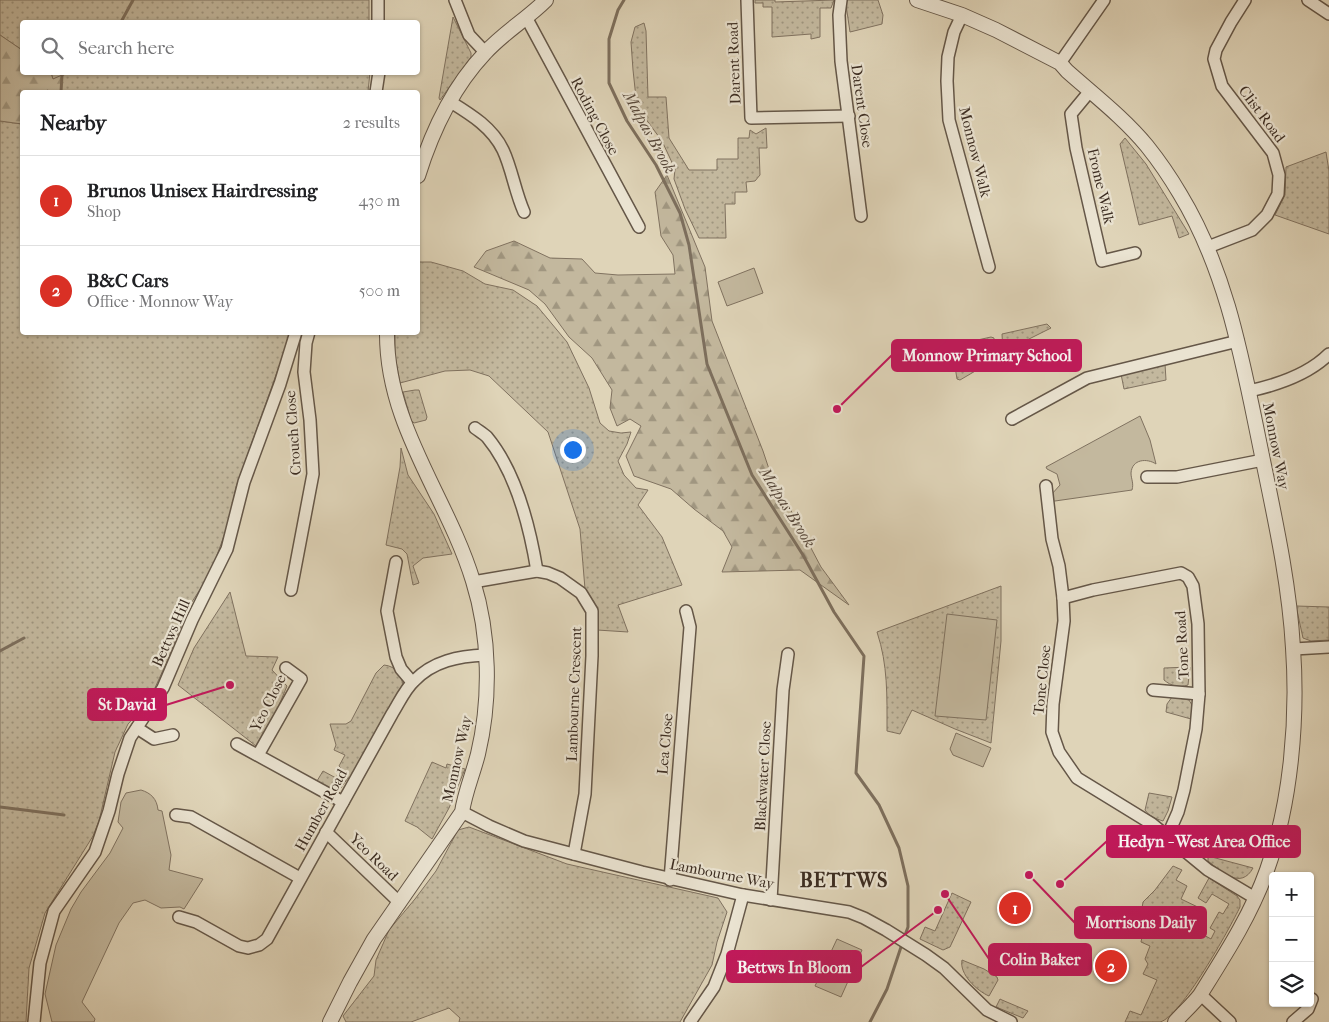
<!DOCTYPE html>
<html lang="en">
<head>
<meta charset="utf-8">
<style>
	:root { --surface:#fff; --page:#f6f6f6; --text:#202124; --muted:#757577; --line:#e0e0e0; --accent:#d93025 }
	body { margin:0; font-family:"IM FELL French Canon",serif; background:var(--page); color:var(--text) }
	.controls { position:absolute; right:15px; bottom:15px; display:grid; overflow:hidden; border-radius:5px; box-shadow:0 1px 4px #0004 }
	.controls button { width:45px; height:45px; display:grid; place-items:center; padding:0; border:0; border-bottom:1px solid var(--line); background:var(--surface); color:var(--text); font:25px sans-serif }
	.you { position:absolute; left:572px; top:449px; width:18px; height:18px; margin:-12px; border:4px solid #fff; border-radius:50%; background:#1a73e8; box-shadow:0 0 0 8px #1a73e833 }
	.badge { display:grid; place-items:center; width:32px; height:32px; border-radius:50%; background:var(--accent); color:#fff; font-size:16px; font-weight:700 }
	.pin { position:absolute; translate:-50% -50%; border:2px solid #fff; box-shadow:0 1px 5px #0006 }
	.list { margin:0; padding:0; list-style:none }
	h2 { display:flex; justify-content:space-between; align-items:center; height:65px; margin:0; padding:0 20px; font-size:21px }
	h2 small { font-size:16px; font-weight:400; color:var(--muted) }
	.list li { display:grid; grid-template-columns:32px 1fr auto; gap:15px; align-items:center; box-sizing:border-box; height:90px; padding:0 20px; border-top:1px solid var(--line) }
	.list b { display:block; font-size:19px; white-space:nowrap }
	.list p { margin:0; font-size:16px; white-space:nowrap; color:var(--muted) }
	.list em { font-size:16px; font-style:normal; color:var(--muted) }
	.icon { flex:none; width:28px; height:28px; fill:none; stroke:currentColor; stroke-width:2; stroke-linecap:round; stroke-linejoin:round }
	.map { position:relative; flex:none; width:1329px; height:1022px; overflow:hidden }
	.search { position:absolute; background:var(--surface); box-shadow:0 1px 4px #0004; left:20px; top:20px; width:400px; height:55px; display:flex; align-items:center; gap:12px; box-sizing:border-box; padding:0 18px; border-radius:5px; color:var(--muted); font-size:19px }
	.panel { position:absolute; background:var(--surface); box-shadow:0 1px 4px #0004; left:20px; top:90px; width:400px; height:245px; border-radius:5px }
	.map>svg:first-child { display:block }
	.grass { fill:url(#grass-dots); stroke:#807260 }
	.forest { fill:url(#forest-firs); stroke:#807260 }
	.park { fill:#c3b89e; stroke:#807260 }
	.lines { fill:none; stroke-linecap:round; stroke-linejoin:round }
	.stream { stroke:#7d6f5d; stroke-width:3 }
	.minor-casing { stroke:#655748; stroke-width:14 }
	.tertiary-casing { stroke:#655748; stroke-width:16 }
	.minor { stroke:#eae3d1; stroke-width:11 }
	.tertiary { stroke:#eae3d1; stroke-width:14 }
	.labels { text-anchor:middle; stroke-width:4.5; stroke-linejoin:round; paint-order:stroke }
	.street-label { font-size:15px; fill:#3c2d22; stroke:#eae3d1 }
	.water-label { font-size:16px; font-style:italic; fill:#57483b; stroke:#eae3d1 }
	.district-label { font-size:20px; font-weight:bold; letter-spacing:1px; fill:#3c2d22; stroke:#eae3d1 }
	.leader { fill:none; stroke:#c2185b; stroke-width:2 }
	.callout-dot { fill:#c2185b; stroke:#eae3d1; stroke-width:2 }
	.callout { fill:#c2185b; stroke:#c2185b; stroke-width:2 }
	.callout-label { font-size:16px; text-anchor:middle; font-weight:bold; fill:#fff }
</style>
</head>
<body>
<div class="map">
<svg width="1329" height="1022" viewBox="0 0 1329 1022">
	<defs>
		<pattern id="grass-dots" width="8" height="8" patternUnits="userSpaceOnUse" patternTransform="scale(1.25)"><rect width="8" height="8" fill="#c3b89e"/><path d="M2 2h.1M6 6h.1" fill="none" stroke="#a09680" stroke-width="1.8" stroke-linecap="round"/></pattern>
		<pattern id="forest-firs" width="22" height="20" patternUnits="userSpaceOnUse" patternTransform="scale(1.25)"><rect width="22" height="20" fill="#c3b89e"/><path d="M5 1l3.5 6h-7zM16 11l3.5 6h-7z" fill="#a09680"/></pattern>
	</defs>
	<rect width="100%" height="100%" fill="#dfd4b8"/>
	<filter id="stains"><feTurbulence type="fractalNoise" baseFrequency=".004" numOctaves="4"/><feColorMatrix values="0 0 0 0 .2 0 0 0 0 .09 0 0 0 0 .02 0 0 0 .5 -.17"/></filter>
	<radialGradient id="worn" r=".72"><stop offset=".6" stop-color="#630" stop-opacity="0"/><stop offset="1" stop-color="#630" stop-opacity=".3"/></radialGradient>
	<g class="grass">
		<polygon points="0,0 369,0 369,22 22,22 22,50 0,35"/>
		<polygon points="755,0 775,0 775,2 834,0 831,8 820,8 820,37 811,39 811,34 772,37 772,7 763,7 763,3 755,3"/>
		<polygon points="847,0 878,0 883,15 882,24 850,32 846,5"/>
		<polygon points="453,17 471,53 471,57 440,100 439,98"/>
		<polygon points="644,23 646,31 648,97 666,97 669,138 689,170 717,170 717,159 738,159 738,138 749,138 750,130 756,134 766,128 767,148 759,148 760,175 755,181 746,182 747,192 735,192 735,204 725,204 726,238 699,238 685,209 674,179 675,169 662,141 637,107 633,70 631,42 635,27"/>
		<polygon points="370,72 368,92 61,92 62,76 53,79 51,73"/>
		<polygon points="0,121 22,124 22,332 291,333 236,487 228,525 210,574 188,608 169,657 149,701 128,724 115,752 99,821 93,836 45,913 29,968 26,1022 0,1022"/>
		<polygon points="1125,138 1146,164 1189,234 1179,238 1172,216 1139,225 1120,144"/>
		<polygon points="1326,152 1329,171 1329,234 1275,215 1285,195 1286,167"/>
		<polygon points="418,262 431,262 463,271 485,284 513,290 537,306 567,342 589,388 600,423 609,431 621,433 631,432 627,444 618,461 624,475 636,488 648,490 638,505 662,537 682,585 618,605 628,632 597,630 594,602 585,589 580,529 548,432 489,376 470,370 445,371 400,383 395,355 395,333 418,332"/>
		<polygon points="1047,324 1051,328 1003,352 1002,334"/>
		<polygon points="991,337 994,338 994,360 960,380 957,379 952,348 955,345"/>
		<polygon points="1165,364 1166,380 1124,389 1121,374"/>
		<polygon points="415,390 419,390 427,417 426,420 414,423 411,420 403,392"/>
		<polygon points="401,448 408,475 434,514 452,554 423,558 413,566 419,583 413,585 407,554 402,549 386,545 400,467"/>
		<path d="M1001 586V641L991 743 955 729 912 710 900 734 887 731C887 696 888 665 877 632Z"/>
		<polygon points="230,592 246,656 278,657 272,670 287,686 277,710 256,746 178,685 194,648"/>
		<polygon points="1296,606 1329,607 1329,640 1311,641 1303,638"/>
		<path d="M384 665C396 666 403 676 403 688L351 779 348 778 340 789H330L317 781 323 771 336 778 341 768 339 766 345 755 334 750 336 745 330 724H346L351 721 376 673Z"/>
		<path d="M1190 667 1188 685C1179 688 1171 686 1164 680V668Z"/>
		<polygon points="1172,697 1189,700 1192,705 1191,719 1166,712 1167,704"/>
		<polygon points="432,762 446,768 447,764 465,769 449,808 432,839 417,827 405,821"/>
		<path d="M1149 793 1172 797 1168 811 1163 821C1156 819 1149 816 1145 810Z"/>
		<polygon points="469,827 567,864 718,898 727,912 717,942 712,965 680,1022 459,1022 460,1018 449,1008 411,1022 346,1022 343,1016 374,976 376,960 389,930 415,899 436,871 458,830"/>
		<path d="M1208 856 1253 868C1241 890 1222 872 1208 861Z"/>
		<path d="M1173 866 1182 870 1176 880 1187 886 1181 899 1204 910 1195 925 1204 930 1202 934 1211 939 1215 931 1210 928 1219 912 1223 914 1229 904 1212 894 1206 903 1198 898 1209 878 1237 896 1240 900V907C1230 928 1181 1017 1160 1022 1149 1022 1135 1022 1125 1022L1130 1011 1141 1015 1157 980 1143 974 1148 964 1145 959 1150 946 1141 942 1142 937 1131 932 1142 908 1143 902 1155 890Z"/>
		<polygon points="952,893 971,902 950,947 943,950 920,939 925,927 935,931"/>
		<path d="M962 960 984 969 997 977 998 980 989 996C977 991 959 974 962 960Z"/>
		<polygon points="1000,999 1002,1000 1028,1011 1023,1018 996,1007"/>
	</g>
	<g class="forest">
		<polygon points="0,35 22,50 22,72 51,73 53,79 62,75 61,92 22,92 22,124 0,121"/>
		<polygon points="667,175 705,267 712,321 763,451 773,481 793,514 821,567 849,605 800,570 722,572 732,547 723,531 694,509 671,489 634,476 626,456 641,426 630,419 617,426 610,408 612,390 592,358 569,337 545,304 529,290 474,267 486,251 514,241 550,258 582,259 595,273 618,275 675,274 673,255 661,236 655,192"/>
	</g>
	<g class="park">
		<polygon points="754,268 763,293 727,306 718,282"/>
		<path d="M1140 416 1150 440 1156 464C1147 458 1132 459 1131 473 1131 479 1134 483 1132 490L1048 502 1051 495 1060 485 1057 474 1047 469 1046 467Z"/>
		<polygon points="947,614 997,620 986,720 935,716"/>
		<polygon points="956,733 991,748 983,767 953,755 950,749"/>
		<path d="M141 790C151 793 157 799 158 810L162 811 171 855 169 870 203 879 184 909 180 907 161 908 145 900 133 903 119 923 82 1002 95 1019 94 1022H52L45 994 56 945 71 909 81 892 110 853 123 828 118 822 121 802 126 793Z"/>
		<polygon points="837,939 862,950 841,997 815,986"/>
	</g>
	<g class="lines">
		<g class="stream">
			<polyline points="624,0 618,10 609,39 609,83 627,121 656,165 680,213 689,245 707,364 752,475 803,555 834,612 864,656 856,773 879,805 899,848 908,886 908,927 904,938"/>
			<polyline points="121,22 133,0"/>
			<polyline points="61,92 62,75 66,72"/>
			<polyline points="0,651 24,638"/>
			<polyline points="0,807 64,815"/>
			<polyline points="870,1022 887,989 902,944"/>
		</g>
		<defs>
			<g id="minor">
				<polyline points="378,0 378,22"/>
				<polyline points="455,0 469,35 485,52"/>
				<polyline points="747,0 751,118 849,116"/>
				<polyline points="841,0 839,15 841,61 861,216"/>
				<polyline points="1308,0 1329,14"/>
				<polyline points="962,15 954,32 948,57 947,81 949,120 989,267"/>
				<polyline points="526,17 639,227"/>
				<polyline points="1060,63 1104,0"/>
				<polyline points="1090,91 1071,114 1076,148 1102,261 1135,253"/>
				<polyline points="376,92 379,72"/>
				<path d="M449 101C470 114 492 127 503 150 512 169 515 192 524 212"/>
				<polyline points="1208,247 1252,230 1267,215 1278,194 1279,175 1273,153 1222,86 1214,59 1216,50 1231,22 1245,0"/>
				<path d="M1249 391C1277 385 1308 375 1329 354"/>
				<polyline points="1012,419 1087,378 1238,341"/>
				<path d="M475 428C479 431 484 434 487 437 516 472 530 528 537 571"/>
				<polyline points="1147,477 1177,477 1263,460"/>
				<polyline points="1046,486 1052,539 1059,566 1063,598 1064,621 1053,704 1052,732 1059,752 1077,778 1152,824 1208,870 1255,898"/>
				<polyline points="396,562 387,611 396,657 401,669 412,682"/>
				<polyline points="473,582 537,571 548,573 560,578 581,593 592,611 592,656 585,794 574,854"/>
				<polyline points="291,590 313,474 310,420 304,372 306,343 309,332"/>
				<polyline points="1063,598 1093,590 1181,573 1188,577 1193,586 1198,624 1199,694 1196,729 1184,790 1178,812 1167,837"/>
				<polyline points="1294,649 1329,647"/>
				<polyline points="1153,690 1199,694"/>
				<polyline points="137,728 154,739 173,735"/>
				<polyline points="237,744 343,802"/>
				<polyline points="258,755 301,679 286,668"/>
				<polyline points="462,812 489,826 524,841 642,872 743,895 849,912 864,918 886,930 926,955 944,968 987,1010 1011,1022"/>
				<polyline points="176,815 191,817 300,878"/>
				<polyline points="326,832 400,903"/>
				<polyline points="670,880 690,627 686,611"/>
				<polyline points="771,900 783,690 788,654"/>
				<path d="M179 917 196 922 239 946 248 948 259 945 267 939 392 714C399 703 405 689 414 681 433 661 459 656 485 655"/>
				<polyline points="1200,994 1230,1022"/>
				<polyline points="34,1022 40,963 54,911 95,852 109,811 118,774 130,738 163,688 192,620 227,549 244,482 280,384 296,332"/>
				<polyline points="690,1022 714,987 727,954 743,895"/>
				<polyline points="1293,1022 1308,1009 1312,999"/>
			</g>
			<g id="tertiary">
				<path d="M917 0 962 15 996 30 1060 63 1067 71C1094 95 1124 118 1147 146 1159 161 1170 177 1180 194 1225 268 1241 353 1258 436 1272 506 1289 577 1293 648 1298 719 1291 803 1267 870 1251 915 1225 955 1200 995 1193 1004 1183 1013 1175 1022"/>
				<path d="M418 176C432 131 452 88 485 53 503 33 527 19 546 0"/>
				<path d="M330 1022 350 982 374 939 462 812C465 792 473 774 478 754 491 699 490 635 473 581 447 496 386 425 387 332"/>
			</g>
		</defs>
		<use href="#minor" class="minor-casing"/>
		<use href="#tertiary" class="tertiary-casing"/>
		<use href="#minor" class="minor"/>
		<use href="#tertiary" class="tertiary"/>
	</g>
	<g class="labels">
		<g class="street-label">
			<text transform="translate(734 63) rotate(-92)" y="5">Darent Road</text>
			<text transform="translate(862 106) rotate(82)" y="5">Darent Close</text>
			<text transform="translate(1262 114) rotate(53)" y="5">Clist Road</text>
			<text transform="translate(595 116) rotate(62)" y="5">Roding Close</text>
			<text transform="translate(975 152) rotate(76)" y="5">Monnow Walk</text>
			<text transform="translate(1101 186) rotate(77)" y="5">Frome Walk</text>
			<text transform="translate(293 433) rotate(-94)" y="5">Crouch Close</text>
			<text transform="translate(1276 446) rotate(79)" y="5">Monnow Way</text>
			<text transform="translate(171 633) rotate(-66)" y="5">Bettws Hill</text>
			<text transform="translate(1182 645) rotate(-93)" y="5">Tone Road</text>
			<text transform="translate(1042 680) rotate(-84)" y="5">Tone Close</text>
			<text transform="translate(574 694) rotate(-88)" y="5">Lambourne Crescent</text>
			<text transform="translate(268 703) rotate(-63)" y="5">Yeo Close</text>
			<text transform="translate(665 744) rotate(-85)" y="5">Lea Close</text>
			<text transform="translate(457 759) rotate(-77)" y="5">Monnow Way</text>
			<text transform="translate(763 776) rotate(-87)" y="5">Blackwater Close</text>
			<text transform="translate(321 810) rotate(-61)" y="5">Humber Road</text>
			<text transform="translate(374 857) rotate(44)" y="5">Yeo Road</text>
			<text transform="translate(722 874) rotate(11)" y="5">Lambourne Way</text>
		</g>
		<g class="water-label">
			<text transform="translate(650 132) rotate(61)" y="6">Malpas Brook</text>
			<text transform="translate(788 507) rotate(58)" y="6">Malpas Brook</text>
		</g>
		<g class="district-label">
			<text x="844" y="887">BETTWS</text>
		</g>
	</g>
	<path class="leader" d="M837 409L892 355M230 685L166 705M1060 884L1107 841M1029 875L1075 923M945 894L989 959M938 910L861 967"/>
	<g class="callout-dot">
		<circle cx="837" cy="409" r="5"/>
		<circle cx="230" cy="685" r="5"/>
		<circle cx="1060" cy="884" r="5"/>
		<circle cx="1029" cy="875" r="5"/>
		<circle cx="945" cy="894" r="5"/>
		<circle cx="938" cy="910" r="5"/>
	</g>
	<g class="callout">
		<rect x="892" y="340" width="189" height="31" rx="5"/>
		<rect x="88" y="689" width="78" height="31" rx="5"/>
		<rect x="1107" y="826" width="193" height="31" rx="5"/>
		<rect x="1075" y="907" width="131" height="31" rx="5"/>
		<rect x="989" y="944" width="102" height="31" rx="5"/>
		<rect x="727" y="951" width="134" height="31" rx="5"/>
	</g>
	<g class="callout-label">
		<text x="987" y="361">Monnow Primary School</text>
		<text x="127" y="710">St David</text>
		<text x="1204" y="847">Hedyn - West Area Office</text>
		<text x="1141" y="928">Morrisons Daily</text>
		<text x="1040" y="965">Colin Baker</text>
		<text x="794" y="973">Bettws In Bloom</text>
	</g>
	<rect width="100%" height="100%" filter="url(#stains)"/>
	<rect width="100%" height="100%" fill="url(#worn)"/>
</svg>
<div class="controls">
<button>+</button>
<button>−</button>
<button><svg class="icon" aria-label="layers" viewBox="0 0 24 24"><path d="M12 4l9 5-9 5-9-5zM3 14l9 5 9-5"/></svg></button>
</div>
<div class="you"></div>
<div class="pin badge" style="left:1015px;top:908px">1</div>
<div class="pin badge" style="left:1111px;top:966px">2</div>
<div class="search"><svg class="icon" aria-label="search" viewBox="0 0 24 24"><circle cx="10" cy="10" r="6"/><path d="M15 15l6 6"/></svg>Search here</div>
<section class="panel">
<h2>Nearby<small>2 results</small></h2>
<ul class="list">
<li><span class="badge">1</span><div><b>Brunos Unisex Hairdressing</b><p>Shop</p></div><em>430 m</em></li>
<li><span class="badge">2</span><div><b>B&amp;C Cars</b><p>Office · Monnow Way</p></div><em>500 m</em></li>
</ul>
</section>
</div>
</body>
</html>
